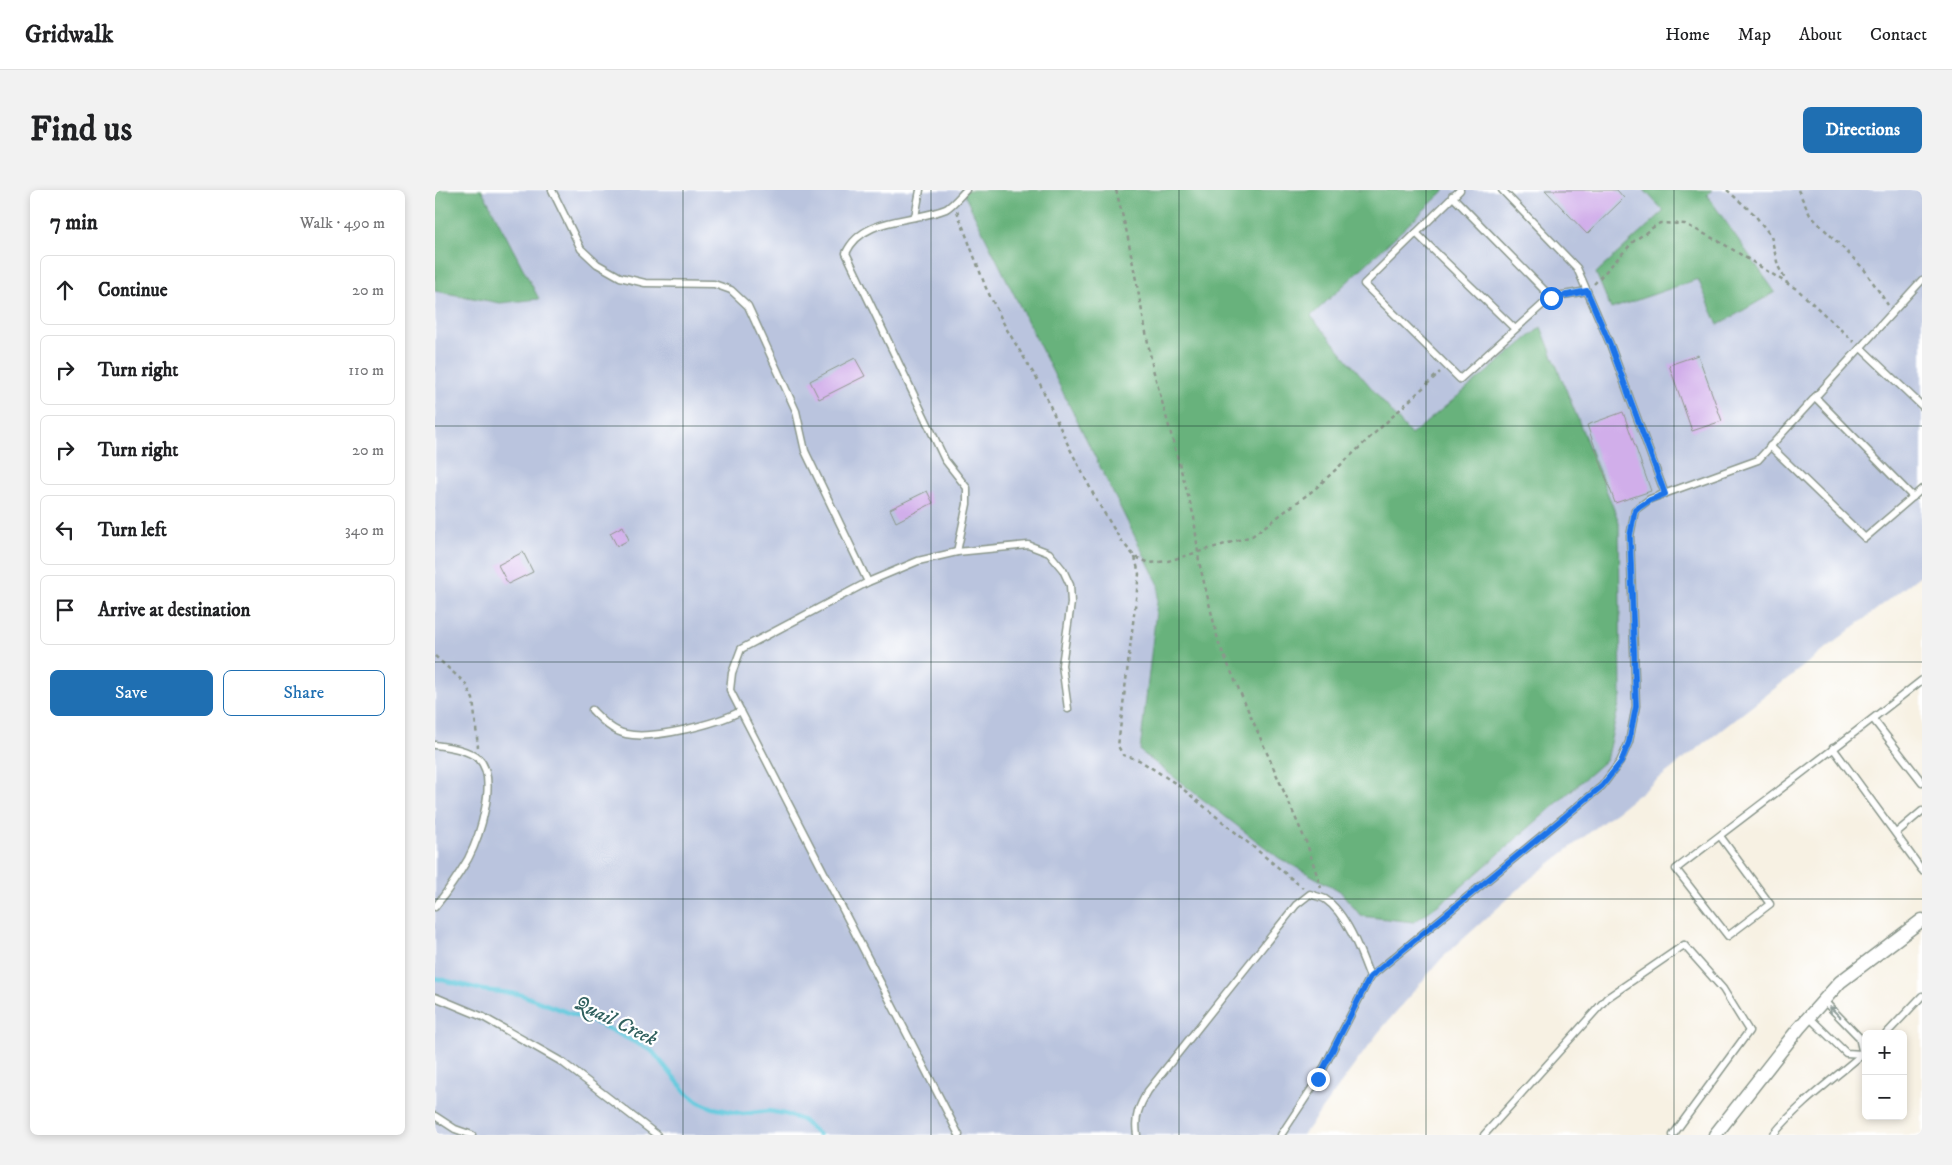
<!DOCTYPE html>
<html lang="en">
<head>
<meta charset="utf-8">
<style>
	:root { --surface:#fff; --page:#f2f2f2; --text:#202124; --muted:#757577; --line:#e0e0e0; --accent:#1f6fb2 }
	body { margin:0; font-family:"IM FELL DW Pica",serif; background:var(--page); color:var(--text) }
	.controls { position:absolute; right:15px; bottom:15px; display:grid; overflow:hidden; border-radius:8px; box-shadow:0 2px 8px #0003 }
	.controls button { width:45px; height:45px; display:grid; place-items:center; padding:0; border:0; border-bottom:1px solid var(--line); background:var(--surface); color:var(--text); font:25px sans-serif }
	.stop { position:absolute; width:15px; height:15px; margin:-11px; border:4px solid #1a73e8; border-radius:50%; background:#fff }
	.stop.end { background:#1a73e8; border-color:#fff; box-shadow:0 1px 5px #0008 }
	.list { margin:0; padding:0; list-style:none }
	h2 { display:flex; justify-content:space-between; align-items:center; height:65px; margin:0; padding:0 20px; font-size:21px }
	h2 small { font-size:16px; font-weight:400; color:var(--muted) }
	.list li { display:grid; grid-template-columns:32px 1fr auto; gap:15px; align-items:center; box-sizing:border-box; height:70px; margin:0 10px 10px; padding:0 10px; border:1px solid var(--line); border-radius:8px }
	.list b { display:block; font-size:19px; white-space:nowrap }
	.list em { font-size:16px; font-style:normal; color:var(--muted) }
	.actions { display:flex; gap:10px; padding:15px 20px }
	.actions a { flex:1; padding:11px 0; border:1px solid var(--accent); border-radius:8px; text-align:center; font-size:18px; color:var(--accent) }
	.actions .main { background:var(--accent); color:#fff }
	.icon { flex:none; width:28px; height:28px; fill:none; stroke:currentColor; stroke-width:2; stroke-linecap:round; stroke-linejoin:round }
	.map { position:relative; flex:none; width:1487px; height:945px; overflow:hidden; border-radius:8px }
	header { display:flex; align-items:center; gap:30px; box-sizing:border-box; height:70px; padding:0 25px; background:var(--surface); border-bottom:1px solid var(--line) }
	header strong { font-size:24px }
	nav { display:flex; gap:28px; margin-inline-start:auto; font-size:18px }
	.intro { display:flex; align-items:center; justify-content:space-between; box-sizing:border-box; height:120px; padding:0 30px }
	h1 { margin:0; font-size:35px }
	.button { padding:12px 22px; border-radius:8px; background:var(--accent); color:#fff; font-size:18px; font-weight:700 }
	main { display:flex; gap:30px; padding:0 30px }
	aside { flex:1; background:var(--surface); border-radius:8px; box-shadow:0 2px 8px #0003 }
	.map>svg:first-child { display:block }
	.industrial { fill:#bac4de }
	.forest { fill:#68b27b; stroke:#447858 }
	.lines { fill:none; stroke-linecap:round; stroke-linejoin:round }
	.stream { stroke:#61c8dd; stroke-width:4.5 }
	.building { fill:#d1aeea }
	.lane-casing { stroke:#8b978c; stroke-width:9 }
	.street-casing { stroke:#8b978c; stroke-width:15 }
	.path { stroke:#8b978c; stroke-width:2.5; stroke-dasharray:4 4; stroke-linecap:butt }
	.lane { stroke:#fff; stroke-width:6 }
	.street { stroke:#fff; stroke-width:12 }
	.oneway { stroke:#8f9e9a }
	.route { stroke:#1a73e8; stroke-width:6 }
	.grid { fill:none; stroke:#1f3d34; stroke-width:1; stroke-opacity:0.55 }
	.labels { text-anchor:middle; stroke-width:4.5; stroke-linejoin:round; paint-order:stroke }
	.water-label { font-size:20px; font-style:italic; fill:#30605e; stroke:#fff }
</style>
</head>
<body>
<header>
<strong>Gridwalk</strong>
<nav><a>Home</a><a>Map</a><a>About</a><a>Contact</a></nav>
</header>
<div class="intro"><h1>Find us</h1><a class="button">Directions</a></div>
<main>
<aside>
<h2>7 min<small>Walk · 490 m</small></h2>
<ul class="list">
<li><svg class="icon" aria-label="ahead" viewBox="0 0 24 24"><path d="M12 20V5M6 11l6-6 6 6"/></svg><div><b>Continue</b></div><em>20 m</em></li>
<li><svg class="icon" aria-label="right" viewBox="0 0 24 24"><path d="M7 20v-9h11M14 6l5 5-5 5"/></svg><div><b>Turn right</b></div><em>110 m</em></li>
<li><svg class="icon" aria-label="right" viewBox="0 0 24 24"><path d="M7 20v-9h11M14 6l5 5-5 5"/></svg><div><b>Turn right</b></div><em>20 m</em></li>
<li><svg class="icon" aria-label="left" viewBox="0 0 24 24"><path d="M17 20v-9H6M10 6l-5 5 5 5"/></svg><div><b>Turn left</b></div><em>340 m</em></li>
<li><svg class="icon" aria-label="arrive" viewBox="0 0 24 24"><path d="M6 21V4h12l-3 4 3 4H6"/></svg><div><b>Arrive at destination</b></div></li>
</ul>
<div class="actions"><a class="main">Save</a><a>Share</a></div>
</aside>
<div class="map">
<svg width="1487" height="945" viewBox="0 0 1487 945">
	<rect width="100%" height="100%" fill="#fff"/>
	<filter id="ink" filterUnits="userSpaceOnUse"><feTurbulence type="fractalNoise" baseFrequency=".02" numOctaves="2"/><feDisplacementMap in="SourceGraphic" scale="10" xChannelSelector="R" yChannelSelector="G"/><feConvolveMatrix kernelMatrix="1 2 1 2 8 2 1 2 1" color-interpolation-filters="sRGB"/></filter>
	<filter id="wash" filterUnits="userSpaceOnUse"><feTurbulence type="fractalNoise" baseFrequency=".0096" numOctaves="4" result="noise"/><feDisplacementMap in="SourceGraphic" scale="20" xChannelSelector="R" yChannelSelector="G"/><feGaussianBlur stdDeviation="1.12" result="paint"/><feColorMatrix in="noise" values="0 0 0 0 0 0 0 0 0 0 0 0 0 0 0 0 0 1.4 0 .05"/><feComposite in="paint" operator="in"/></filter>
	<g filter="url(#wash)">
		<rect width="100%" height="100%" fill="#f7f1e3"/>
		<polygon class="industrial" points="0,0 1487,0 1487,384 1096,688 1007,768 943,843 868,945 0,945"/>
		<g class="forest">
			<polygon points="0,0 47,0 104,109 65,113 0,101"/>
			<polygon points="527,0 1010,0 876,126 976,245 1106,137 1184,332 1186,506 1171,570 1017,705 979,732 926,726 905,701 844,668 705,561 724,395"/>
			<polygon points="1209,0 1277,0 1272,5 1340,102 1283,135 1263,89 1176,119 1161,83 1229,21"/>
		</g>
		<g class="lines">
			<polyline class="stream" points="0,788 48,800 84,804 166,835 217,861 252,903 264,912 278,918 308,924 334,921 350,924 367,930 384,945"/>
		</g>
		<g id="blocks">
			<g class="building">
				<polygon points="1110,0 1182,0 1189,8 1152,44"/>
				<polygon points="1263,165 1287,231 1257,241 1234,175"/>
				<polygon points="420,168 430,186 384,209 375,191"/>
				<polygon points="1188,222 1216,301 1180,313 1152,235"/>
				<polygon points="492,301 498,313 461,332 455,319"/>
				<polygon points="188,336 194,350 182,356 175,343"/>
				<polygon points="88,362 98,382 73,394 63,375"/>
			</g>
		</g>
	</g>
	<g filter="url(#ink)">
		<use href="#blocks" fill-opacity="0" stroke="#8b978c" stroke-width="1"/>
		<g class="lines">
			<defs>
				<g id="lane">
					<polyline points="117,0 146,59 162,74 185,87 210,93 279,94 296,100 313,116 361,221 370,261 433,392"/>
					<polyline points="1025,0 929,94 1025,189 1116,107 1152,101"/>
					<polyline points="1067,0 1142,78 1175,154 1230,304"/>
					<polyline points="1017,6 1116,107"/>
					<polyline points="480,27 485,0"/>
					<polyline points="981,43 1080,139"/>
					<polyline points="1426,158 1487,216"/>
					<polyline points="1380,207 1478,307"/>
					<polyline points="1335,256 1430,348 1487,299"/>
					<path d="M522 362 532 314V298L510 270 411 63C428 26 477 33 511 19 518 15 525 6 531 0"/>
					<path d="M157 520C167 530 177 541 191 544 218 550 281 534 306 521"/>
					<polyline points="1438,529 1487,592"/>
					<path d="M0 555C14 557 32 559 44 569 64 589 44 648 33 669 23 686 12 702 0 717"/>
					<polyline points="1398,558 1487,680"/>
					<polyline points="1461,643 1487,621"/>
					<path d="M1285 646 1335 714 1293 746 1241 679C1323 616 1406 554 1487 490"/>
					<polyline points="0,807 48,827 127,872 222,945"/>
					<polyline points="1388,810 1424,847 1428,864"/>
					<polyline points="1374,827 1411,863 1428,864"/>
					<polyline points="1451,844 1487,806"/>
					<polyline points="0,926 20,939 37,945"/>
					<polyline points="524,945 295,500 297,483 306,459 433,392 483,371 522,362 593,355 614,363 628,380 635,395 636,413 627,475 633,519"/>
					<path d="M702 945C699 927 704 916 713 901L861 715 875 704C879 706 886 707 890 709 912 724 926 763 935 787"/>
					<polyline points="846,945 883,889 935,787 1167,596 1185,572 1194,552 1201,516 1195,346 1200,320 1215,309 1323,270 1487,90"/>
					<polyline points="1049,945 1172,808 1249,755 1288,799 1314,841 1238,945"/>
					<path d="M1338 945C1365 912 1399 889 1431 861"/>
				</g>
				<polyline id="street" points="1280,945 1364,838 1405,792 1487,730"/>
			</defs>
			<use href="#lane" class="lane-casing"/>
			<use href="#street" class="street-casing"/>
			<g class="path">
				<polyline points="681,0 692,43 718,179 759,327 764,372 784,454 872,654 886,698"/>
				<polyline points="1292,0 1319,24 1336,46 1343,76 1352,93"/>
				<polyline points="1363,0 1375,25 1429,79 1453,115"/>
				<polyline points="522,21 551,98 571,138 605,194 634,257 662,311 685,349 700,367 715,373 733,371 817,346 880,299 1005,182"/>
				<polyline points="1159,94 1199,51 1217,38 1225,33 1250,34 1287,53 1363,100 1419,152"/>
				<polyline points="700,367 704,384 683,556 688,565 704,570 743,595 868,698"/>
				<polyline points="0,466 30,493 38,509 43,557"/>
			</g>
			<use href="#lane" class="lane"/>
			<use href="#street" class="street"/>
		</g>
		<defs><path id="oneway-shaft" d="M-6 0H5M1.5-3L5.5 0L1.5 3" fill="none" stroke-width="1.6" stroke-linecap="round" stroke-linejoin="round" transform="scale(1.25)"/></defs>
		<use class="oneway" href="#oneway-shaft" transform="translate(1400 822) rotate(-135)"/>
	</g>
	<g class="lines" filter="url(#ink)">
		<polyline class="route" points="883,889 935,787 1167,596 1186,572 1194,552 1201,516 1195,346 1200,320 1215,310 1230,304 1175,154 1152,101 1116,108"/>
	</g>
	<path class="grid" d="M248 0V945M496 0V945M744 0V945M991 0V945M1239 0V945M0 236H1487M0 472H1487M0 709H1487"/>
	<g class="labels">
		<g class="water-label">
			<text transform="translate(181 830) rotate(26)" y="7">Quail Creek</text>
		</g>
	</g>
</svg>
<div class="controls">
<button>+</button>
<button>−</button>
</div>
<div class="stop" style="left:1116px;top:108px"></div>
<div class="stop end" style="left:883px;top:889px"></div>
</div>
</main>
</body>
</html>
